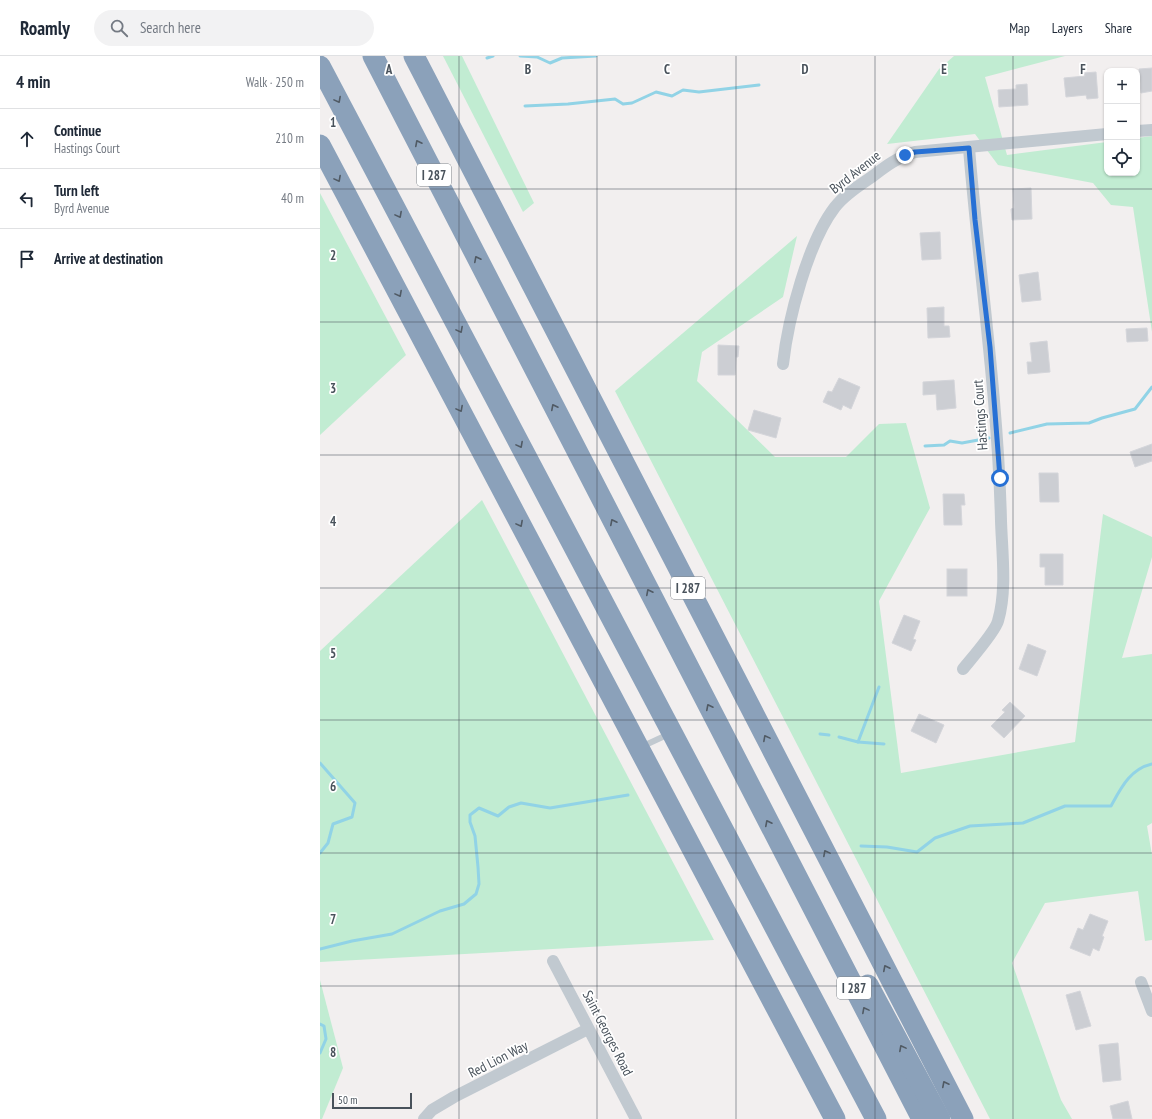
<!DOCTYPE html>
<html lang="en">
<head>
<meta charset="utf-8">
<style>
	:root { --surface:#fff; --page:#f2f2f3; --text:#1f2937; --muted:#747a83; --line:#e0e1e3 }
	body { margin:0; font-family:"PT Sans Narrow",sans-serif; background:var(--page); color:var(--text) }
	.controls { position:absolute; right:12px; top:12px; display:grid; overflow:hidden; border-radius:8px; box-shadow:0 1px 3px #0004 }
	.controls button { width:36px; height:36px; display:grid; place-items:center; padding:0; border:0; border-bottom:1px solid var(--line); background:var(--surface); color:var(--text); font:20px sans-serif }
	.scale { position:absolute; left:12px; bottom:10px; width:80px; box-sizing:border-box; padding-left:4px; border:2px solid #49525b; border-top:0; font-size:11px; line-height:14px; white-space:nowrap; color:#49525b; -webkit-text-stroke:3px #fff; paint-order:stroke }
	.stop { position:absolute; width:12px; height:12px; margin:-9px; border:3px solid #2670d5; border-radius:50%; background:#fff }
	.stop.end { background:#2670d5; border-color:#fff; box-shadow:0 1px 4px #0008 }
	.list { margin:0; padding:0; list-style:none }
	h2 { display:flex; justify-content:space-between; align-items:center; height:52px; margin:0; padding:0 16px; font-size:17px }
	h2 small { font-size:13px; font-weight:400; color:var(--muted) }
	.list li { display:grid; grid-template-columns:26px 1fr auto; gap:12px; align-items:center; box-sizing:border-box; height:60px; padding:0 16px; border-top:1px solid var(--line) }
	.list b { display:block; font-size:15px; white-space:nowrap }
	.list p { margin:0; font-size:13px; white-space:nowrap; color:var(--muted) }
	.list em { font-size:13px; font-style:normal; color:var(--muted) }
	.icon { flex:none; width:22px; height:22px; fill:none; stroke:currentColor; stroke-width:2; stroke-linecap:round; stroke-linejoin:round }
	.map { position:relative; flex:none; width:832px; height:1063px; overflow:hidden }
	header { display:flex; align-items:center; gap:24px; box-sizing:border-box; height:56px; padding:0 20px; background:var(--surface); border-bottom:1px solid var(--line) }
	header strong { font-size:19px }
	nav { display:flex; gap:22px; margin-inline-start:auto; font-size:14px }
	.search { width:280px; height:36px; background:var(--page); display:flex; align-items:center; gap:10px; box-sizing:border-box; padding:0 14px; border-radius:22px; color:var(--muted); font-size:15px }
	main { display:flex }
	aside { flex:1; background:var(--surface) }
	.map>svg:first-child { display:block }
	.green { fill:#c1ecd2 }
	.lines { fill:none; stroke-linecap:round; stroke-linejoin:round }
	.stream { stroke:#91d3e6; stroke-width:3 }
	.building { fill:#ccced3; stroke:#d4d5da }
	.lane { stroke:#c1c9d0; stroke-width:6 }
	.street { stroke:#c1c9d0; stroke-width:12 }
	.highway { stroke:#8ba1ba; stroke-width:21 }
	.oneway { stroke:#505a64 }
	.route { stroke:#2670d5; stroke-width:5 }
	.grid { fill:none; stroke:#49525b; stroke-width:1; stroke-opacity:0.55 }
	.labels { text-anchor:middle; stroke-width:3.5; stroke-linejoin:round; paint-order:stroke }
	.shield { fill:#fff; stroke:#80868c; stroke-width:1 }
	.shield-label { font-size:13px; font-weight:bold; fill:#49525b }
	.street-label { font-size:14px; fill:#49525b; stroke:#fff }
	.grid-label { font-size:13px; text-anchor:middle; font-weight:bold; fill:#49525b; stroke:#fff; stroke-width:3.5; stroke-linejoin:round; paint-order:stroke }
</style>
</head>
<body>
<header>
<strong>Roamly</strong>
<div class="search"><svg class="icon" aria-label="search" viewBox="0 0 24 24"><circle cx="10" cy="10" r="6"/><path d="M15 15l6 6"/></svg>Search here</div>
<nav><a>Map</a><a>Layers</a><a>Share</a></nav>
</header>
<main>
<aside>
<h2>4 min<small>Walk · 250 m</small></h2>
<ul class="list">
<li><svg class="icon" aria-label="ahead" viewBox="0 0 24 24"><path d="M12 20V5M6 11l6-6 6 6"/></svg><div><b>Continue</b><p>Hastings Court</p></div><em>210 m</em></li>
<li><svg class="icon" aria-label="left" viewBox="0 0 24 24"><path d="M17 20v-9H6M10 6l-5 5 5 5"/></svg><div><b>Turn left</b><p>Byrd Avenue</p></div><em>40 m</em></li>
<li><svg class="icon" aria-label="arrive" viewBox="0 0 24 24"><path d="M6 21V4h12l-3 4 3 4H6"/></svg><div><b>Arrive at destination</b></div></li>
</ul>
</aside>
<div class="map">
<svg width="832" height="1063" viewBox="0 0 832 1063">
	<rect width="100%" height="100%" fill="#f2efef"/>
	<g class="green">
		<polygon points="123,0 142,0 214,147 203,156"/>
		<polygon points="634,0 745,0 665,21 687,99 787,86 787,117 817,117 817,82 832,80 832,276 813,151 791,149 773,127 678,109 655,78 567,88 619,13"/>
		<polygon points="0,137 86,299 0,379"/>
		<polygon points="477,180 463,241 382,296 377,325 455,401 526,401 559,368 586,367 610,452 559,545 581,717 755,686 783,458 832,481 832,501 802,602 832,598 832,767 827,770 832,799 832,884 825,885 818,835 725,847 692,907 741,1044 752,1063 670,1063 295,335"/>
		<polygon points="162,444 394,884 0,906 0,595"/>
		<polygon points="0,924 23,1012 2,1063 0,1063"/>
	</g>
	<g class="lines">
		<g class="stream">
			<polyline points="200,0 217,1 230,7 242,2 276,0"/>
			<polyline points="167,2 173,0"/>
			<polyline points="205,50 248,48 295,43 303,48 312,47 336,36 352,40 363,34 379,36 439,29"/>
			<polyline points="690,377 727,368 769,367 782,362 815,353 832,331"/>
			<polyline points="605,390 624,389 630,385 642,387 669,382"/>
			<polyline points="500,678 509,679"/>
			<polyline points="519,681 538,686 564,688"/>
			<polyline points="538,686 559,631"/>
			<polyline points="0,707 35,747 32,761 13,768 8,787 0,797"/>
			<path d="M541 790 567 791 597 796 615 782 650 770 703 767 745 750H791C801 732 810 713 832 708"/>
			<polyline points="0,893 32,885 72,878 120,855 144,848 156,838 159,828 158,811 155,780 150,766 150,759 159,752 178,760 189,751 201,747 230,752 308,739"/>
			<polyline points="0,968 4,970 6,983 0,997"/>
		</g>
	</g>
	<g class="building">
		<polygon points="832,12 832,35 821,37 819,13"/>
		<polygon points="776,16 778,42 767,43 766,39 746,41 744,22 765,20 764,17"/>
		<polygon points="707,28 708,49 679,51 678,34 696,33 696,29"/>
		<polygon points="711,132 712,163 692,164 691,153 694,152 693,133"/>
		<polygon points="620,176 621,203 602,204 600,177"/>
		<polygon points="718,216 721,244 702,246 699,219"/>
		<polygon points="624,251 624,270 629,270 630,281 608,282 607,252"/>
		<polygon points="827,272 828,285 807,286 806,273"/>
		<polygon points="727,285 730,316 708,318 707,306 712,306 710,287"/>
		<polygon points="398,289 419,290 418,301 416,301 415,319 398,319"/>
		<polygon points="519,322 540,331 531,353 523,349 521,354 503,346 508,335 512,336"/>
		<polygon points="634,324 636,352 617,354 616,338 603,339 603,326"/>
		<polygon points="434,354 461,362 456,382 428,374"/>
		<polygon points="832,388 832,405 815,411 810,396"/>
		<polygon points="719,417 738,417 739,446 720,446"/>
		<polygon points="623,438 644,438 645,449 641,449 642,469 624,469"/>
		<polygon points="720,498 743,498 743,529 725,529 725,511 720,511"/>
		<rect x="627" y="513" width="20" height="27"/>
		<polygon points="584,559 600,565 593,583 596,584 591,595 572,587"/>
		<polygon points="708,588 726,595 717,620 699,613"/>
		<polygon points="690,646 705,660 684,682 671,670 685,656 682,654"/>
		<polygon points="599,658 624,669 616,687 591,675"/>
		<polygon points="770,858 788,865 782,880 784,881 779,895 773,892 770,900 750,892 758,872 763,874"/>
		<polygon points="760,935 771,970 756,974 746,939"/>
		<polygon points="798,987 801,1024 783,1026 779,989"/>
		<polygon points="808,1045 812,1063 793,1063 790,1050"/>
	</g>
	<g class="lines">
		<polyline class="lane" points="321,691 349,678"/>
		<g class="street">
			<polyline points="817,75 832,74"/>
			<path d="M463 308C468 263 488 186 515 151 525 138 540 129 553 120 566 110 578 101 595 96L787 78"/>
			<path d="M643 613C651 603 675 576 678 565 687 535 682 496 681 465 678 340 659 216 649 92"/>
			<polyline points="233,905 316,1063"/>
			<polyline points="821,926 832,955"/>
			<polyline points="104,1063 112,1054 134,1041 268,973"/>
		</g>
		<g class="highway">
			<polyline points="53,0 602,1063"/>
			<polyline points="94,0 643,1063"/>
			<polyline points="0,10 556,1063"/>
			<polyline points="0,89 515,1063"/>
			<polyline points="548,929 620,1063"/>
		</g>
	</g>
	<defs><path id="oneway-chevron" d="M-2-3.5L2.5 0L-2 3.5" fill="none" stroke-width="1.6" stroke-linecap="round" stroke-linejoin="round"/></defs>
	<g class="oneway">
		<use href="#oneway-chevron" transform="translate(18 44) rotate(62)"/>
		<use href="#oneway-chevron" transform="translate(98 87) rotate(-117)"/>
		<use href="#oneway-chevron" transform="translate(18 123) rotate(62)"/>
		<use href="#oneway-chevron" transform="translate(79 159) rotate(62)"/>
		<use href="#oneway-chevron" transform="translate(157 203) rotate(-117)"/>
		<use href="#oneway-chevron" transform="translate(79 238) rotate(62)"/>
		<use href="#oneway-chevron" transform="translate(140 274) rotate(62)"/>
		<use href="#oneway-chevron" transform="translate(234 351) rotate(-117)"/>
		<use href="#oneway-chevron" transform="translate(140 353) rotate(62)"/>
		<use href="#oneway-chevron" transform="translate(200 389) rotate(62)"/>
		<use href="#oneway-chevron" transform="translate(293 466) rotate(-117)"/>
		<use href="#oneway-chevron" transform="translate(200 468) rotate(62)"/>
		<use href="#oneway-chevron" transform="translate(329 536) rotate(-117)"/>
		<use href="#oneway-chevron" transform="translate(389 651) rotate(-117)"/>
		<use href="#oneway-chevron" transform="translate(446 682) rotate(-118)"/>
		<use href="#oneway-chevron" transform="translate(448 767) rotate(-117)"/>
		<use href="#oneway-chevron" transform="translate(506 797) rotate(-118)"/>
		<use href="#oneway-chevron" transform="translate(566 912) rotate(-117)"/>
		<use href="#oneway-chevron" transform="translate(545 954) rotate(-118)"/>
		<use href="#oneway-chevron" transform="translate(582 992) rotate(-118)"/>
		<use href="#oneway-chevron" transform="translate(625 1028) rotate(-117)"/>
	</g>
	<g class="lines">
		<polyline class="route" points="585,99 595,96 649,92 655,164 670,291 680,422"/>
	</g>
	<path class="grid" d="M139 0V1063M277 0V1063M416 0V1063M555 0V1063M693 0V1063M0 133H832M0 266H832M0 399H832M0 532H832M0 664H832M0 797H832M0 930H832"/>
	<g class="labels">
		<g class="shield">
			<rect x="97" y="108" width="34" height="22" rx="3"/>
			<rect x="351" y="521" width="34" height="22" rx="3"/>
			<rect x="517" y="921" width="34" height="22" rx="3"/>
		</g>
		<g class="shield-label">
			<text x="114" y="124">I 287</text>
			<text x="368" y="537">I 287</text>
			<text x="534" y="937">I 287</text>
		</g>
		<g class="street-label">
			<text transform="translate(535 116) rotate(-38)" y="5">Byrd Avenue</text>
			<text transform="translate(660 359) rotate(-94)" y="5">Hastings Court</text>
			<text transform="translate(288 977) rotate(63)" y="5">Saint Georges Road</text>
			<text transform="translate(178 1003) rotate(-27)" y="5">Red Lion Way</text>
		</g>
	</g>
	<g class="grid-label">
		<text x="69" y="18">A</text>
		<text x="208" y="18">B</text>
		<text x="347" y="18">C</text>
		<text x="485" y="18">D</text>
		<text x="624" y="18">E</text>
		<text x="763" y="18">F</text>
		<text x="13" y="71">1</text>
		<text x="13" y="204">2</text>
		<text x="13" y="337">3</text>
		<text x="13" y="470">4</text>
		<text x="13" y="602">5</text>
		<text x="13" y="735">6</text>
		<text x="13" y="868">7</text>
		<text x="13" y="1001">8</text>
	</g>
</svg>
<div class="controls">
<button>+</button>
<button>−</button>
<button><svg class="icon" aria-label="locate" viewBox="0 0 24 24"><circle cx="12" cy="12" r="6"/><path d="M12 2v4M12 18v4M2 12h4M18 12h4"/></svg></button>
</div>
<div class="scale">50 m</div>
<div class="stop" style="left:680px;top:422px"></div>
<div class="stop end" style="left:585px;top:99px"></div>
</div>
</main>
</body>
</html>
